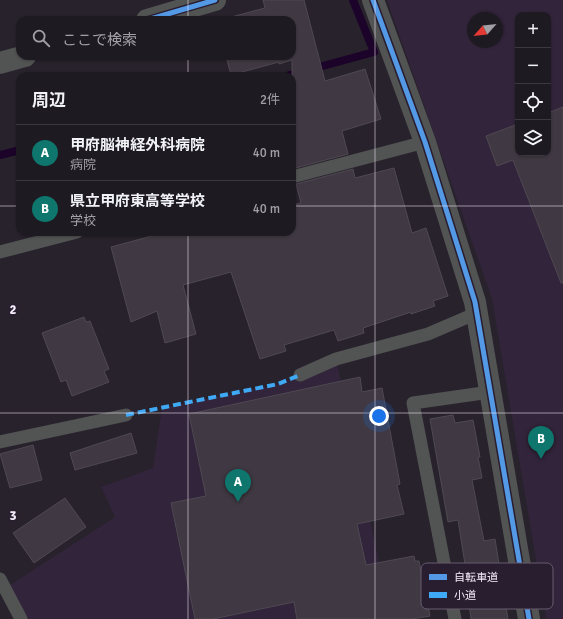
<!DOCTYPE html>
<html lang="ja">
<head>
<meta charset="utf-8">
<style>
	:root { --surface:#1e1a21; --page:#26232a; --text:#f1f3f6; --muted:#a1a1a5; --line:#3c383f; --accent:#0f766e }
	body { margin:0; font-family:Signika,"Noto Sans JP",sans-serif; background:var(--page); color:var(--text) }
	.controls { position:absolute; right:12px; top:12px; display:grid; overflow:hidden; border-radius:8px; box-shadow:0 1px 3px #0004 }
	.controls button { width:36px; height:36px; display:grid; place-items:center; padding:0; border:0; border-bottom:1px solid var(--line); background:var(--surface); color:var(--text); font:20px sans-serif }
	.compass { position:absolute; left:467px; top:12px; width:36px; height:36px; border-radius:50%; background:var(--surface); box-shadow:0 1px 3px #0004; rotate:243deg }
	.you { position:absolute; left:379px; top:416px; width:14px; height:14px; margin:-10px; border:3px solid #fff; border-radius:50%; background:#1a73e8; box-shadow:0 0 0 6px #1a73e833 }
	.badge { display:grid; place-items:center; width:26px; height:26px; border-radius:50%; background:var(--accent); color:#fff; font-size:13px; font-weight:700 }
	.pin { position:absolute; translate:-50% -33px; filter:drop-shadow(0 1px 2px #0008) }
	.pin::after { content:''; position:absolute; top:21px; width:14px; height:12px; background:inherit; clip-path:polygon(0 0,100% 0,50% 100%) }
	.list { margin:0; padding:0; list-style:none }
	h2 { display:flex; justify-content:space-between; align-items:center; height:52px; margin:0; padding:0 16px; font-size:17px }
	h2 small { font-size:13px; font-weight:400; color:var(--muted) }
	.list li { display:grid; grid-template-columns:26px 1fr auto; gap:12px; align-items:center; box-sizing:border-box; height:56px; padding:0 16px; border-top:1px solid var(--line) }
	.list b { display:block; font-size:15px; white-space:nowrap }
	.list p { margin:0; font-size:13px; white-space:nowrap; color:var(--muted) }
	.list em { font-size:13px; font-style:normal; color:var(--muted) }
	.icon { flex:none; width:22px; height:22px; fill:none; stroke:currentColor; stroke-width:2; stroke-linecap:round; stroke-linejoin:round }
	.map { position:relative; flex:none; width:563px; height:619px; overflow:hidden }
	.search { position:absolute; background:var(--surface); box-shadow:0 1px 3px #0004; left:16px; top:16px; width:280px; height:44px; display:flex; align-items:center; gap:10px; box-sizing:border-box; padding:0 14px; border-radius:12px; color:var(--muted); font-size:15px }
	.panel { position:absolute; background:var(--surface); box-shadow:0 1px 3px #0004; left:16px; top:72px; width:280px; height:164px; border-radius:12px }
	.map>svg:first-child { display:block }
	.built { fill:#32243a; fill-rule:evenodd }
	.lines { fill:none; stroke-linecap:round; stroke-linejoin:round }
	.stream { stroke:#1c0329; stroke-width:8 }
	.building { fill:#403943; stroke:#4e4952 }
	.lane { stroke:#525353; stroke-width:13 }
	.street { stroke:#525353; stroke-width:22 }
	.quiet { stroke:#3fa9f5; stroke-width:4; stroke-dasharray:8 4; stroke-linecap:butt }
	.cycleway-casing { stroke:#291e30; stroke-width:8 }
	.cycleway { stroke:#5399e6; stroke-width:5 }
	.grid { fill:none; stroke:#f5edfa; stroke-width:1; stroke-opacity:0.55 }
	.key { fill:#291e30; stroke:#665c6d; stroke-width:1 }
	.key-label { font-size:11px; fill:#f5edfa }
	.grid-label { font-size:13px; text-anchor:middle; font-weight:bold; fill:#f5edfa; stroke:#291e30; stroke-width:3; stroke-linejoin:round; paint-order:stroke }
</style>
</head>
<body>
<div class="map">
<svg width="563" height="619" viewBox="0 0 563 619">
	<rect width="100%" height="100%" fill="#28222c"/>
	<g class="built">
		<path d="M387 0H563V619H546L492 299ZM518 15H548V153H518ZM473 18H497V42H473Z"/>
		<polygon points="336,359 391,619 21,619 4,589 115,517 101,487 153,468 162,408 278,384"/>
	</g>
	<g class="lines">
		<g class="stream">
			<polyline points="286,76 374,52 353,0"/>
			<polyline points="0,155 20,150"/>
		</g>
	</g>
	<g class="building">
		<polygon points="263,0 304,0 325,81 365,69 381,119 342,131 348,154 292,169 292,60 279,64 279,62 231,75 226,56 292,56 292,20 220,20 265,8"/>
		<polygon points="563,107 563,283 561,283 513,160 497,166 486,136 518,124 518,153 548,153 548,113"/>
		<polygon points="394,168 412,233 426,228 448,296 433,301 435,306 411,314 411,312 363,328 364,333 338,341 334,330 284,345 286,351 260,359 231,272 183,285 196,334 165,343 157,311 131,322 111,247 152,236 151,232 292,232 292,205 301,203 296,184 353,169 355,178"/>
		<polygon points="84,317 86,322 90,321 109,369 104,371 109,382 72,396 66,380 61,382 42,333"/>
		<polygon points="360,377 362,392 382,388 400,484 397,485 404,514 357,524 366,565 414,556 415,561 419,561 430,616 412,619 297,619 294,602 213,619 195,619 171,503 206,496 189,414"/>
		<polygon points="453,415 455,423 473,420 480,457 478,457 482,478 472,480 484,541 495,539 508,619 471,619 466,583 468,583 458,520 448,522 430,419"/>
		<polygon points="131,433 137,453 75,470 70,453"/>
		<polygon points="33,445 42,480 10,488 0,454"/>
		<polygon points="65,498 86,527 34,563 13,533"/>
	</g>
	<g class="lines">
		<g class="lane">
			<polyline points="292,177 425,142"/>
			<polyline points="0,252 77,232"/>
			<polyline points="300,375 336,359 428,334 477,313"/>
			<polyline points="0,442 126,415"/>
			<polyline points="0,579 21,619"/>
			<polyline points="455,619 413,403 490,392"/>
		</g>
		<g class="street">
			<polyline points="373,0 425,142 475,302 529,619"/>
			<polyline points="147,20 215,0"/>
			<polyline points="0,63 25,56"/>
		</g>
		<polyline class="quiet" points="126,415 278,384 300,375"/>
		<defs>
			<g id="cycleway">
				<polyline points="373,0 425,142 475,302 529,619"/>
				<polyline points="147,20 215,0"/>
			</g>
		</defs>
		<use href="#cycleway" class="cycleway-casing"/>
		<use href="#cycleway" class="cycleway"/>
	</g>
	<path class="grid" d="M188 0V20M375 0V619M188 56V76M0 206H20M292 206H563M188 232V619M0 413H563"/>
	<rect x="421" y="563" width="132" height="46" rx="6" class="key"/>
	<rect x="429" y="574" width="18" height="6" fill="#5399e6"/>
	<rect x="429" y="592" width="18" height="6" fill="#3fa9f5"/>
	<g class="key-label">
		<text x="454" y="581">自転車道</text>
		<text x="454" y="599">小道</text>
	</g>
	<g class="grid-label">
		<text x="13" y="314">2</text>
		<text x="13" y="520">3</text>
	</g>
</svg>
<div class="controls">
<button>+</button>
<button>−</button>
<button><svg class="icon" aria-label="locate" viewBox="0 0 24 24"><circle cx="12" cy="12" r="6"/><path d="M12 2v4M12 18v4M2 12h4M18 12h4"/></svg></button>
<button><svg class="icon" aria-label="layers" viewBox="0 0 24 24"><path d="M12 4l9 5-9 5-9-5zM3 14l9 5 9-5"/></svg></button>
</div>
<svg class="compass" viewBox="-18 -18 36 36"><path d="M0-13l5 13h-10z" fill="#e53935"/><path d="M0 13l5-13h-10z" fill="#a1a1a5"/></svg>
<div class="you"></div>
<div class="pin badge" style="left:238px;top:502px">A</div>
<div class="pin badge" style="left:541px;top:459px">B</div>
<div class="search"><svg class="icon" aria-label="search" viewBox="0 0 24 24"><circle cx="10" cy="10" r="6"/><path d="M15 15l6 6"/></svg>ここで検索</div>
<section class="panel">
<h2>周辺<small>2件</small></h2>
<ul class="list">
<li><span class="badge">A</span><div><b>甲府脳神経外科病院</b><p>病院</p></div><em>40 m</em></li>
<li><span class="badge">B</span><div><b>県立甲府東高等学校</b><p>学校</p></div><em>40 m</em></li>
</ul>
</section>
</div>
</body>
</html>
